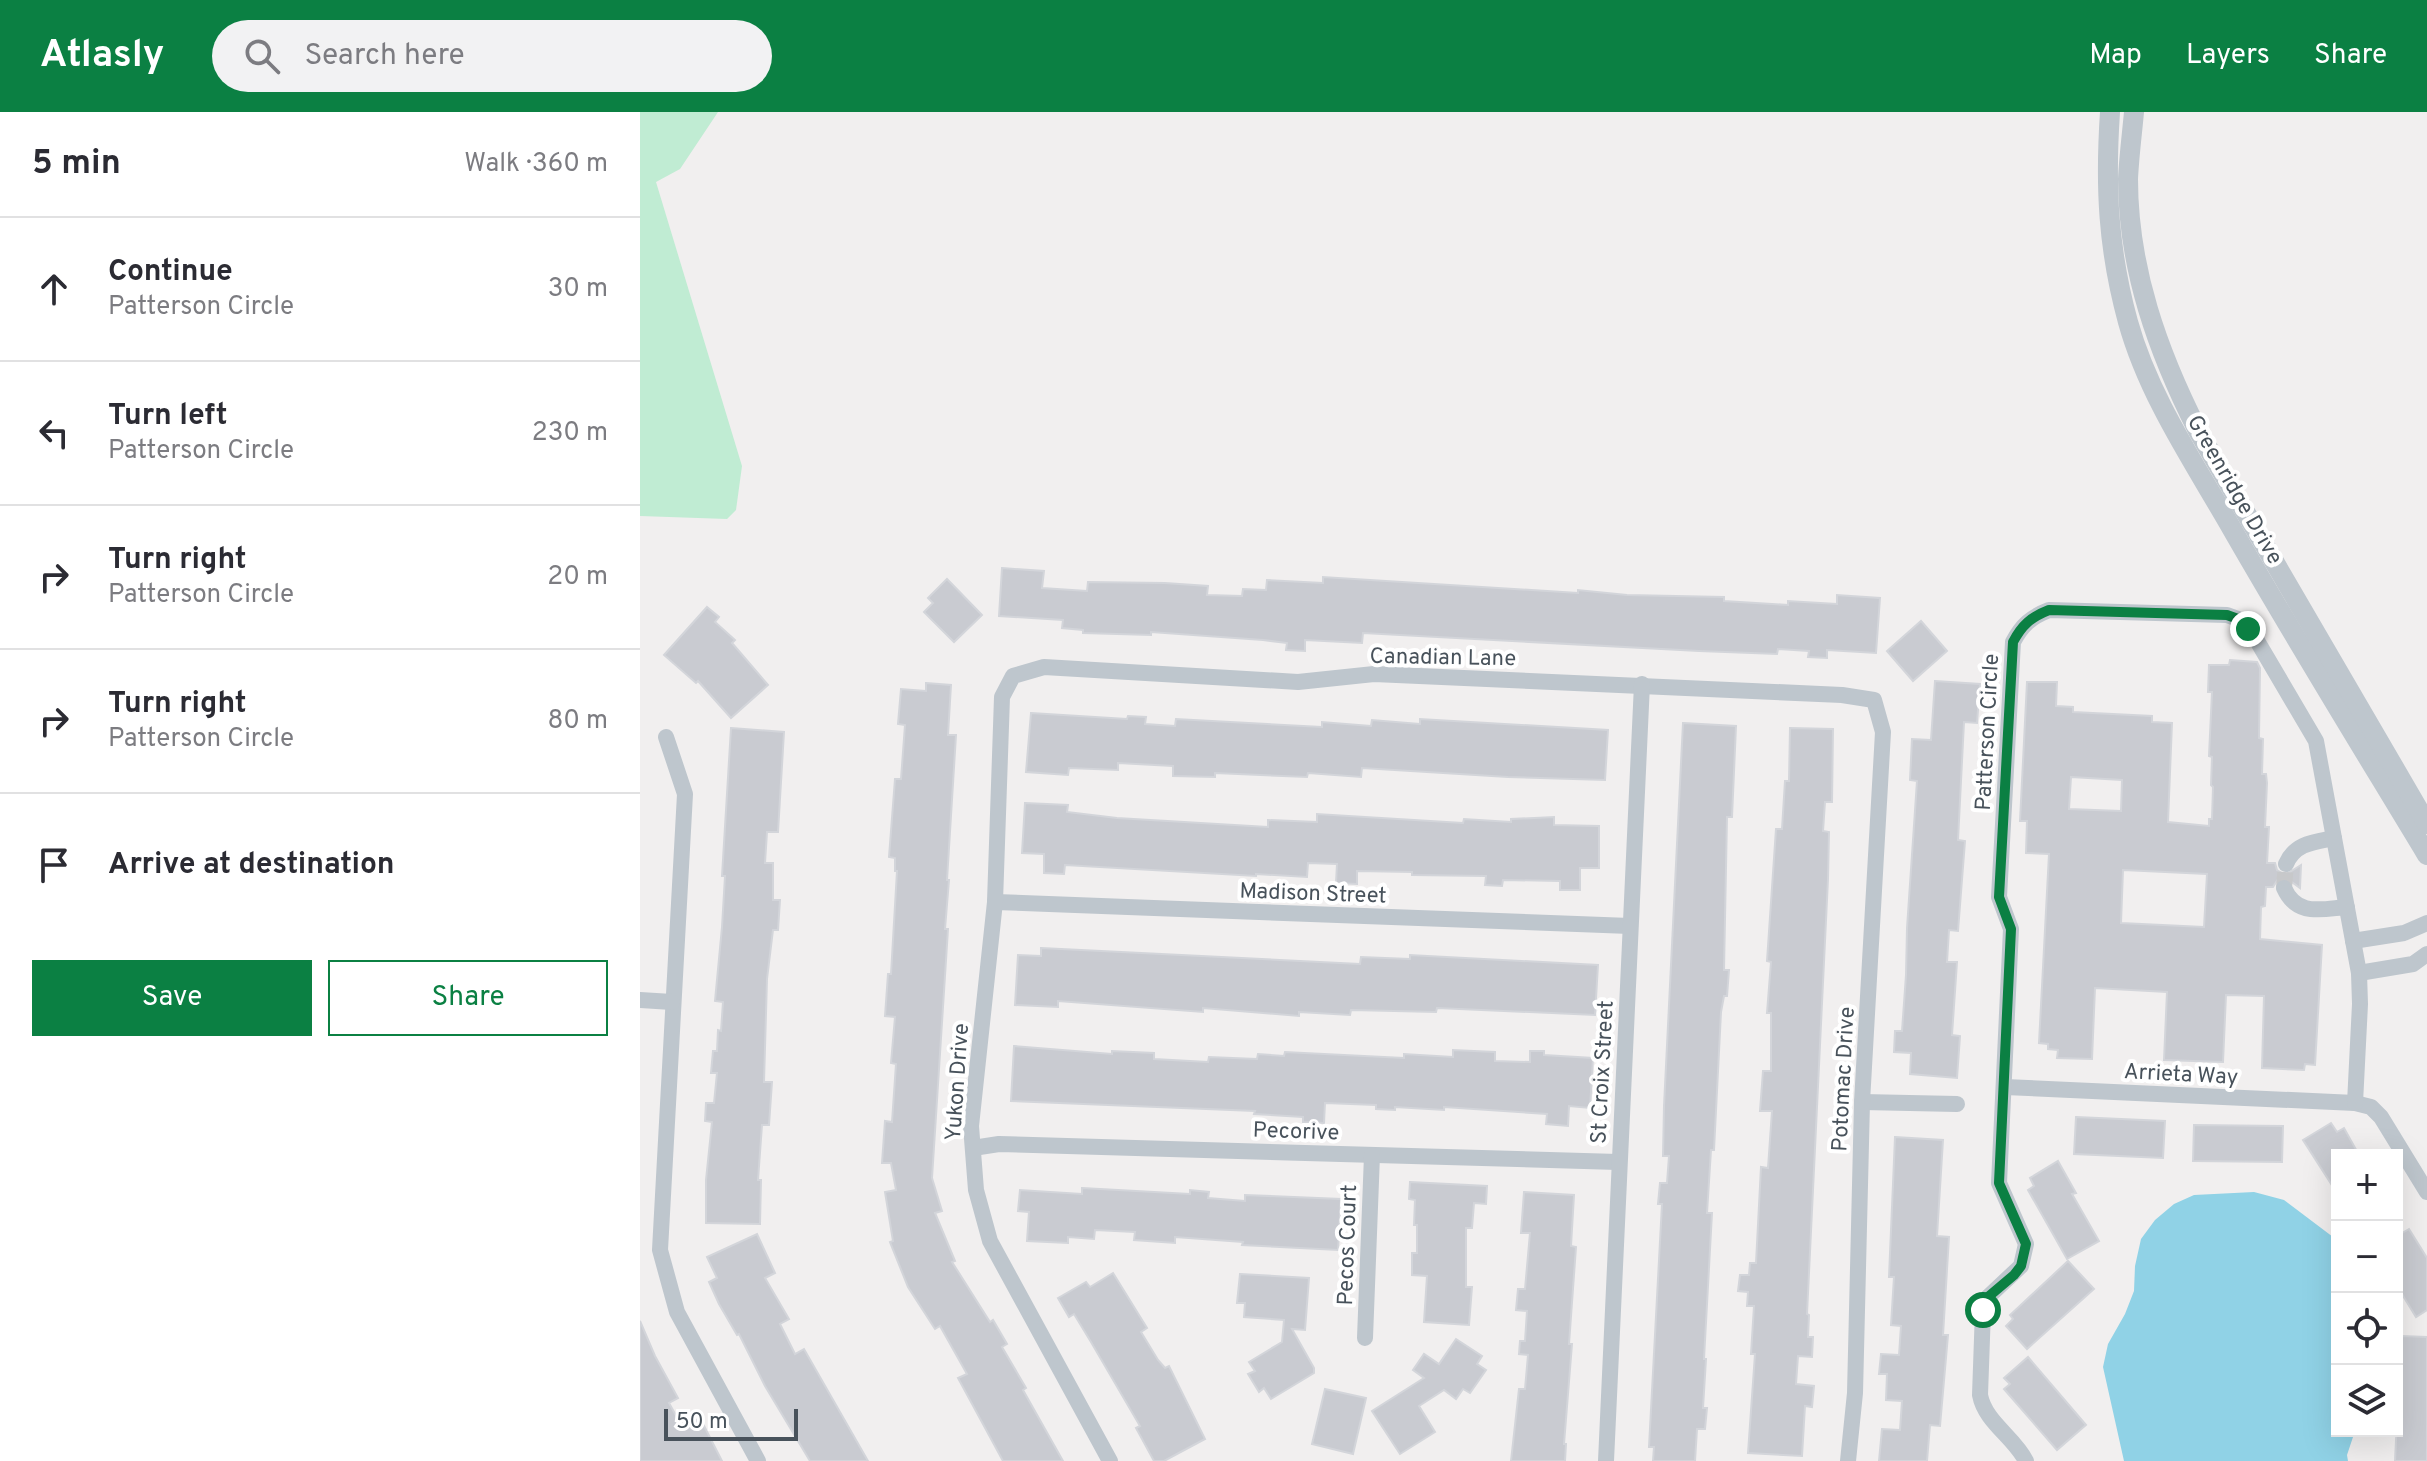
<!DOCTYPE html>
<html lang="en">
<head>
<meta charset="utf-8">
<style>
	:root { --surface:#fff; --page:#f2f2f3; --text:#2b2b33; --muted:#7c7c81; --line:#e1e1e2; --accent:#0b8043 }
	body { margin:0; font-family:Overpass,sans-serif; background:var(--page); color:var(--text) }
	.controls { position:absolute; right:24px; bottom:24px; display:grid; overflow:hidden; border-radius:0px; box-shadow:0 8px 32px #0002 }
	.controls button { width:72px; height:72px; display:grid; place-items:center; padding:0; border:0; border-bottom:2px solid var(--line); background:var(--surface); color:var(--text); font:40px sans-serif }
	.scale { position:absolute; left:24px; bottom:20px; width:134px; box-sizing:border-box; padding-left:8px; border:4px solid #48525b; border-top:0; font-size:22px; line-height:28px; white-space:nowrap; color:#48525b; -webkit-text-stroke:6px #fff; paint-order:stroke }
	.stop { position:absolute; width:24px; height:24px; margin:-18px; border:6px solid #0b8043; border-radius:50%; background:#fff }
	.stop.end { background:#0b8043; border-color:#fff; box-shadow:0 2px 8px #0008 }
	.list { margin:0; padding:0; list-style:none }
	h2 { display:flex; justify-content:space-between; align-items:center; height:104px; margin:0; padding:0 32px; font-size:34px }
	h2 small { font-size:26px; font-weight:400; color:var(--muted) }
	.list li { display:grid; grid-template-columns:52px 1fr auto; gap:24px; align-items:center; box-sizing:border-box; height:144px; padding:0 32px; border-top:2px solid var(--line) }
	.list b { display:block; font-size:30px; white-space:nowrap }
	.list p { margin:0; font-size:26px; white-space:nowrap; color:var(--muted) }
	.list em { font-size:26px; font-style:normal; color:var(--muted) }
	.actions { display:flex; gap:16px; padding:24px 32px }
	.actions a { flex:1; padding:18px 0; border:2px solid var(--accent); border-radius:0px; text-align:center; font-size:28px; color:var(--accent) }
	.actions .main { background:var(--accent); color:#fff }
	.icon { flex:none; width:44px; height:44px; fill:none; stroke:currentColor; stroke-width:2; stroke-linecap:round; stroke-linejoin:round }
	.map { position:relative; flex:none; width:1787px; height:1349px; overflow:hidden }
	header { display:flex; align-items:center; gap:48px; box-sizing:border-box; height:112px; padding:0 40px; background:var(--accent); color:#fff }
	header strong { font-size:38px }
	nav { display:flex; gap:44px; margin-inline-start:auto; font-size:28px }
	.search { width:560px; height:72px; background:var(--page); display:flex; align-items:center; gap:20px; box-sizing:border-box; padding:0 28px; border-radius:44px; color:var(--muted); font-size:30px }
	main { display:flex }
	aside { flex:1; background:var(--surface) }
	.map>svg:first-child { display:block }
	.green { fill:#c0ecd3 }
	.water { fill:#90d2e6 }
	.building { fill:#c9cbd1; stroke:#d3d5da; stroke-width:2; fill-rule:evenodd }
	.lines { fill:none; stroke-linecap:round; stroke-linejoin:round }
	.minor-tunnel { stroke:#c7c8ca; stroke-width:16; stroke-dasharray:16 8; stroke-linecap:butt }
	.minor { stroke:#bec6cd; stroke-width:16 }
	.tertiary { stroke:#bec6cd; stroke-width:20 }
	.route { stroke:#0b8043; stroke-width:10 }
	.labels { text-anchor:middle; stroke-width:8; stroke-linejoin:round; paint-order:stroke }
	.street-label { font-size:22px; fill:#48525b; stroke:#fff }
</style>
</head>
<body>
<header>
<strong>Atlasly</strong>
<div class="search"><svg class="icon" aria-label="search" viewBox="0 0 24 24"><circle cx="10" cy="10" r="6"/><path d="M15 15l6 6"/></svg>Search here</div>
<nav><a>Map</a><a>Layers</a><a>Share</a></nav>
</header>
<main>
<aside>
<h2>5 min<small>Walk · 360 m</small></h2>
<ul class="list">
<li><svg class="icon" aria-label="ahead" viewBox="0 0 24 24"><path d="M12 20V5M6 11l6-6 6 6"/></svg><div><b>Continue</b><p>Patterson Circle</p></div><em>30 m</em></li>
<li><svg class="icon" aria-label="left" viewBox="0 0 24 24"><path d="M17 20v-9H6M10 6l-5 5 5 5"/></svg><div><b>Turn left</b><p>Patterson Circle</p></div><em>230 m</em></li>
<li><svg class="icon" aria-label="right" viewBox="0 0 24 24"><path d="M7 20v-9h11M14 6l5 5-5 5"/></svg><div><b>Turn right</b><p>Patterson Circle</p></div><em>20 m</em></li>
<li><svg class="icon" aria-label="right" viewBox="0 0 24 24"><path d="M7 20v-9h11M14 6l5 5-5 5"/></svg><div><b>Turn right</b><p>Patterson Circle</p></div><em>80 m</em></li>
<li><svg class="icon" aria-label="arrive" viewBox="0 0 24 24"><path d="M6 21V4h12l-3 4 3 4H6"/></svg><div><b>Arrive at destination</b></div></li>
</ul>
<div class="actions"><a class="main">Save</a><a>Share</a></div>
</aside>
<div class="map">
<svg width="1787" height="1349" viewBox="0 0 1787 1349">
	<rect width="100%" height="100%" fill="#f1efef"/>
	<polygon class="green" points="0,0 78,0 40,57 16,70 102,354 96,398 87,407 0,404"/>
	<polygon class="water" points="1614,1080 1644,1088 1697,1128 1697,1319 1715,1319 1707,1343 1708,1349 1484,1349 1463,1255 1468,1232 1485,1202 1494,1179 1495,1154 1501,1127 1515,1108 1534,1092 1554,1083"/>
	<g class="building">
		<polygon points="362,456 404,459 402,476 447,479 448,470 525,471 568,474 567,483 602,484 603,477 626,478 627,468 683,471 683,465 938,481 938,478 987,483 1084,485 1084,489 1148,493 1148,489 1197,492 1197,483 1240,486 1236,541 1187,538 1187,546 1168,545 1169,539 1138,537 1137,542 1059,539 723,521 722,531 665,528 665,539 646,538 647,531 623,528 511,520 511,523 443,521 443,518 422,516 423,508 359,504"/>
		<polygon points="307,467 342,503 314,530 284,500 293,491 288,486"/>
		<polygon points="67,495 79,505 75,510 95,528 92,531 128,573 91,606 58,569 56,571 24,543"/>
		<polygon points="1281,509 1307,539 1273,569 1247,539"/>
		<path d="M1590 548 1617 550 1620 556 1619 626 1623 627 1622 662H1626L1627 671 1625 715H1629L1627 751H1635L1637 758 1645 763 1661 753 1660 776 1645 765 1638 767 1633 775H1626L1625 794 1621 795 1620 827 1682 833 1675 953 1665 952 1664 958 1622 956 1624 884 1586 883 1583 950 1524 948 1527 880 1455 876 1452 947 1417 946 1418 938 1408 937V932L1399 931 1409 742 1386 741 1387 709H1380L1387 570H1417L1416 594 1433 595V600L1512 604V610L1532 611 1528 710 1569 714V707H1572L1573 675 1571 673 1572 645 1569 644 1572 580H1568L1569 553H1589ZM1431 665 1482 668 1481 699 1429 697ZM1483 758 1567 762 1564 815 1481 811Z"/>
		<polygon points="1295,569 1340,572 1337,611 1324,610 1318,728 1325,729 1318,819 1309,818 1307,850 1317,850 1312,923 1320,924 1317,966 1270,962 1271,941 1254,940 1255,919 1262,919 1266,863 1267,816 1277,669 1270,668 1272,627 1291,628"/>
		<polygon points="286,571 311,573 308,623 316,623 307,768 309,768 305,817 308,817 292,1066 302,1099 295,1101 315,1149 312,1150 350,1210 353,1208 367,1232 362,1235 386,1276 383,1278 423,1349 363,1349 318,1266 327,1262 300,1214 295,1217 268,1175 250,1130 253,1129 245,1080 256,1078 251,1051 242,1051 245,1009 252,1010 256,952 251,951 255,905 245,904 248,862 251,862 257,759 255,759 255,746 249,745 255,667 261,667 265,613 258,612 261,577 286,579"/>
		<polygon points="391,601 487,607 488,604 506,605 505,612 535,614 536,607 682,615 682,610 731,614 732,608 780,612 780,607 968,618 965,668 868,665 722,656 721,665 668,661 667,665 575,661 575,665 533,664 533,654 478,651 478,658 429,656 428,663 386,660"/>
		<polygon points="1043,611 1096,614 1092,705 1087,705 1084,858 1089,858 1087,884 1084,884 1081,900 1074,1038 1071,1038 1067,1101 1072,1101 1064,1247 1066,1247 1063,1296 1067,1296 1065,1317 1057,1317 1055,1349 1013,1349 1014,1335 1009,1335 1022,1092 1018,1092 1020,1071 1027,1071 1029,1044 1023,1044 1024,994"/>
		<polygon points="91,616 144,620 138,720 127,720 125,751 133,751 133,788 140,788 138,818 133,818 127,867 124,970 132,970 129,1013 122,1013 118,1068 121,1068 120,1112 66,1111 66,1068 72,1010 65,1009 66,991 74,991 77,961 71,961 73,939 77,939 78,918 81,919 83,890 75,889 82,815 85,764 82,764"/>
		<polygon points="1150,616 1193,617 1192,690 1185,690 1183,719 1189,720 1188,767 1167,1202 1169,1203 1168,1225 1173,1225 1172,1245 1158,1244 1156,1272 1174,1274 1172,1295 1165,1294 1162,1344 1108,1341 1115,1242 1111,1242 1114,1194 1107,1194 1108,1180 1098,1179 1100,1163 1109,1163 1110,1151 1116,1151 1121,1055 1128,1056 1132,999 1120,999 1123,959 1131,959 1131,901 1127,901 1131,850 1127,849 1136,717 1142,717 1145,669 1149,669"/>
		<polygon points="385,691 428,693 427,700 477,706 628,715 628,708 677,710 677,702 823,711 824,707 871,710 871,707 914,705 914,713 959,714 959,756 940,756 940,778 920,778 920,769 863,768 862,774 845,773 846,764 772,763 772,760 717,759 717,772 696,771 697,752 668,751 667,765 616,762 616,764 425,753 424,762 404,761 404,742 382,741"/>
		<polygon points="401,836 720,852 721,845 770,847 770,843 958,853 955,903 797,896 796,900 711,898 710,903 659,900 659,904 563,896 563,900 418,889 418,895 375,893 378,843 401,844"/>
		<polygon points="374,934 472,942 472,939 514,941 514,947 568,950 569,945 617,947 618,942 644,944 645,940 764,946 764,942 813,945 813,938 855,940 855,949 890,950 890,939 904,939 904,943 953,946 950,996 929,994 928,1014 906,1012 907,1002 804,995 804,998 755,995 755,998 736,997 736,993 685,991 684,1011 663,1010 663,1005 614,1002 615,999 371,989"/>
		<polygon points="1436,1005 1525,1009 1523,1046 1434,1042"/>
		<polygon points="1691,1011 1697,1020 1704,1016 1719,1043 1697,1043 1697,1081 1663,1028"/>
		<polygon points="1554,1013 1643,1014 1642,1050 1553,1049"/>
		<polygon points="1255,1025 1303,1028 1297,1124 1309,1125 1303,1223 1308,1223 1300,1314 1290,1313 1287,1349 1239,1349 1242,1317 1260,1318 1262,1289 1246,1288 1247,1262 1239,1262 1241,1242 1259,1243 1261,1214 1251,1213 1254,1165 1249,1165"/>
		<polygon points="1418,1049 1436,1081 1432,1082 1459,1129 1427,1147 1388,1078 1394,1074 1390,1066"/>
		<polygon points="770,1070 847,1074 846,1092 834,1091 832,1116 826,1116 826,1175 832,1175 829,1213 784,1210 787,1164 772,1163 772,1141 777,1141 777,1113 774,1113 775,1088 769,1087"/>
		<polygon points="442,1076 550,1082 550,1078 569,1080 568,1086 605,1089 605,1083 701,1087 698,1138 602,1133 603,1130 535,1125 535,1131 494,1128 495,1120 455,1118 454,1127 428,1125 428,1131 387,1129 389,1100 378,1099 380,1078 442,1082"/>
		<polygon points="884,1080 934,1083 931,1134 936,1135 929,1232 932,1232 924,1332 926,1332 925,1349 871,1349 879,1277 885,1277 888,1243 879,1242 880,1229 885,1229 887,1199 876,1198 878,1177 885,1177 890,1121 881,1121"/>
		<polygon points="1769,1117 1787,1146 1787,1198 1776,1205 1757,1174 1757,1124"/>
		<polygon points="117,1122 135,1161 125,1166 149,1207 140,1212 155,1242 164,1237 228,1349 170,1349 125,1274 99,1222 97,1223 79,1192 69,1170 77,1166 67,1145"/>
		<polygon points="1428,1149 1454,1177 1387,1237 1366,1214 1373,1207 1370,1203"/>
		<polygon points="473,1161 507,1216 501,1220 518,1248 525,1256 529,1254 565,1327 524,1349 514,1349 496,1316 500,1314 451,1230 434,1202 429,1205 418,1186 446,1170 450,1175"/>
		<polygon points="600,1162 669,1166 665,1218 652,1217 674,1256 674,1261 631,1287 624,1276 619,1280 608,1262 615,1259 609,1250 642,1230 644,1208 604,1205 605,1191 597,1191"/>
		<polygon points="0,1209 15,1244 38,1286 29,1291 43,1316 60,1306 82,1349 0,1349"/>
		<polygon points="1761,1224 1787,1225 1787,1349 1755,1349"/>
		<polygon points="816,1227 842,1244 837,1252 846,1258 830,1281 823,1277 816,1287 804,1278 779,1294 795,1320 760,1342 732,1299 784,1266 773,1258 784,1242 799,1252"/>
		<polygon points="1388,1245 1446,1313 1417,1338 1364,1277 1370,1272 1364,1266"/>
		<polygon points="685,1277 726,1286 713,1342 672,1332"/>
	</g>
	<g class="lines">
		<polyline class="minor-tunnel" points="1644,776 1646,752"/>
		<g class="minor">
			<polyline points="26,625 45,682 20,1138 37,1200 118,1349"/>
			<path d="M1646 752C1655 731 1674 730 1694 726"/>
			<path d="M1644 776C1657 805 1681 797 1707 795"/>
			<polyline points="355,790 990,814"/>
			<polyline points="1713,829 1764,821 1787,811"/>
			<polyline points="1719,861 1773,852 1787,842"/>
			<polyline points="0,888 32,890"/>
			<polyline points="1365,975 1715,991 1731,995 1741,1005 1787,1080"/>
			<polyline points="1222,990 1317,992"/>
			<polyline points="333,1036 359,1032 978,1050"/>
			<polyline points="725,1226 732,1043"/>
			<polyline points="470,1349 350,1129 336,1078 331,1014 355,790 362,585 373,564 404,555 658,570 734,562 1202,583 1234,588 1243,620 1222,990 1215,1281 1208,1349"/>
			<polyline points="966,1349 1002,572"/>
			<path d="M1386 1349C1374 1325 1345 1310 1340 1283L1343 1198 1348 1185 1381 1154 1386 1132 1359 1071 1371 817 1359 785 1373 530C1382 513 1391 505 1409 498L1587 503 1598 507 1616 527 1676 629 1719 861 1720 892 1715 991"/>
		</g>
		<g class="tertiary">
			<path d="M1470 0C1465 75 1468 137 1488 210 1508 282 1551 346 1588 410 1652 522 1720 632 1787 743"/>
			<path d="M1494 0C1492 22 1489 45 1488 67 1488 157 1518 240 1558 319L1787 712"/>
		</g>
	</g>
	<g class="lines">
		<path class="route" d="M1343 1198 1348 1185 1374 1163 1381 1154 1386 1132 1359 1071 1371 817 1359 785 1373 530C1382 513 1391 505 1409 498L1587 503 1598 507 1608 517"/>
	</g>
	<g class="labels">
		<g class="street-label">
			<text transform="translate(1596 377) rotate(60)" y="8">Greenridge Drive</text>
			<text transform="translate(803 544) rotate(1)" y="8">Canadian Lane</text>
			<text transform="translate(1346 620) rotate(-87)" y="8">Patterson Circle</text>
			<text transform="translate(673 780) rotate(2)" y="8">Madison Street</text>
			<text transform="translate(961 960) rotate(-87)" y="8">St Croix Street</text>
			<text transform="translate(1541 961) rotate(3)" y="8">Arrieta Way</text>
			<text transform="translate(1202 967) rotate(-87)" y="8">Potomac Drive</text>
			<text transform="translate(316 970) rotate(-86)" y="8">Yukon Drive</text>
			<text transform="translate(656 1018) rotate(2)" y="8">Pecorive</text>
			<text transform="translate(706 1133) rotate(-88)" y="8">Pecos Court</text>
		</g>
	</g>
</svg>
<div class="controls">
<button>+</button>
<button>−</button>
<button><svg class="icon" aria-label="locate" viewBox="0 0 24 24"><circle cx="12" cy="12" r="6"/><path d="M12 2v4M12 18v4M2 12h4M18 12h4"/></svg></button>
<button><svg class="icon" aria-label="layers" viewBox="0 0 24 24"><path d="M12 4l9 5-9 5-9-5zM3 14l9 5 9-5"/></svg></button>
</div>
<div class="scale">50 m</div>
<div class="stop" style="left:1343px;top:1198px"></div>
<div class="stop end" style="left:1608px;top:517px"></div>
</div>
</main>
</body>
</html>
